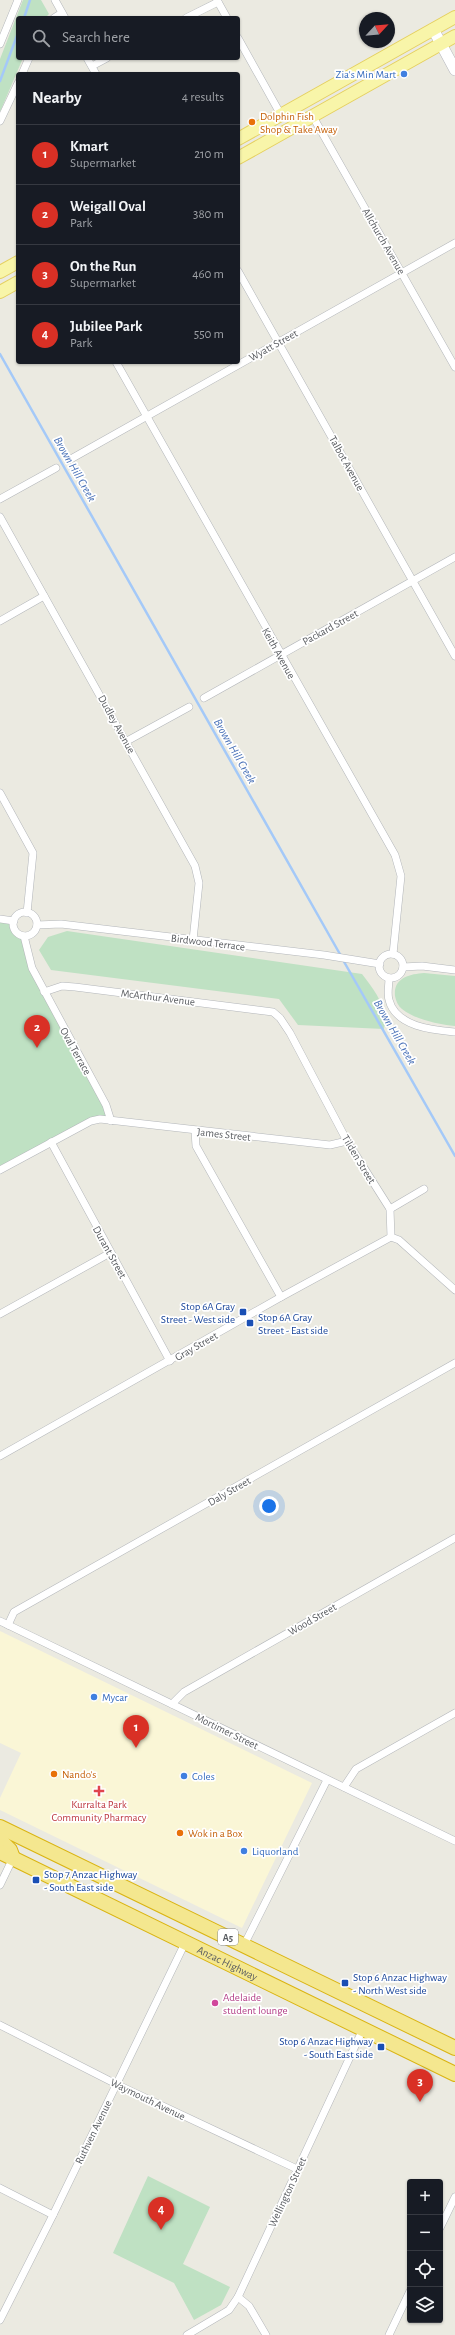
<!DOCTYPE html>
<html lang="en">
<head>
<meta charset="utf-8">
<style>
	:root { --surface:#171b24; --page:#242831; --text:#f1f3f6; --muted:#9ea1a6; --line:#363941; --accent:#d93025 }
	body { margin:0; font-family:"Alegreya Sans",sans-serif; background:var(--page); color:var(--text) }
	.controls { position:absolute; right:12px; bottom:12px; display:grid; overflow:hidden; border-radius:4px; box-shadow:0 1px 3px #0004 }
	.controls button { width:36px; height:36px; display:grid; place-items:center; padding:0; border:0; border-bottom:1px solid var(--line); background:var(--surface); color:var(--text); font:20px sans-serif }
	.compass { position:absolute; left:359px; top:12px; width:36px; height:36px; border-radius:50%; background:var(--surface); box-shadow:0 1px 3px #0004; rotate:64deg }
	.you { position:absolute; left:269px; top:1506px; width:14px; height:14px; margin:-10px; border:3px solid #fff; border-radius:50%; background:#1a73e8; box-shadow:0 0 0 6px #1a73e833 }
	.badge { display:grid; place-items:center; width:26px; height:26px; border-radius:50%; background:var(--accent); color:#fff; font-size:13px; font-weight:700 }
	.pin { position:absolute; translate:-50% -33px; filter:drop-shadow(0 1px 2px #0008) }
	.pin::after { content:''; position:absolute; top:21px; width:14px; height:12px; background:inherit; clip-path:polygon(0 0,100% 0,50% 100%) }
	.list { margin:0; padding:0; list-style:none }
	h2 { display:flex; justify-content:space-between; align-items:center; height:52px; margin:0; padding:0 16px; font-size:17px }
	h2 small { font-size:13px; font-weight:400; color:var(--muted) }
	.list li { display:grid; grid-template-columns:26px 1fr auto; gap:12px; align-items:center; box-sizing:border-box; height:60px; padding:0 16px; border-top:1px solid var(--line) }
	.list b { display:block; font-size:15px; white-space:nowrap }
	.list p { margin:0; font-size:13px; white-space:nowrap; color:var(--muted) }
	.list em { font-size:13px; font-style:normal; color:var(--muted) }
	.icon { flex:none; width:22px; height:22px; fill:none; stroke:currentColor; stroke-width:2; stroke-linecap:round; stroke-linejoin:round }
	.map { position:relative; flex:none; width:455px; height:2335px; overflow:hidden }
	.search { position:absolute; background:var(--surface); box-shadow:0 1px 3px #0004; left:16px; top:16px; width:224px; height:44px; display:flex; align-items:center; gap:10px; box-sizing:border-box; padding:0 14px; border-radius:4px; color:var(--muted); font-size:15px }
	.panel { position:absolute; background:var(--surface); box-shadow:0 1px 3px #0004; left:16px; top:72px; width:224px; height:292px; border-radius:4px }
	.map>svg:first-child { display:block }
	.commercial { fill:#faf6d6 }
	.green { fill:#bfe1c3 }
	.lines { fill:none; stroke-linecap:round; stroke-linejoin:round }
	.stream { stroke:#a4c9f8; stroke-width:2.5 }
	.street-casing { stroke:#b3b6ba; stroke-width:8 }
	.secondary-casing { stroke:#b4b6bc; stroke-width:12 }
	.primary-casing { stroke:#e5d060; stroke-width:14 }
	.highway-casing { stroke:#dab412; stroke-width:16 }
	.street { stroke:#fff; stroke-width:7 }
	.secondary { stroke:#fff; stroke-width:11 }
	.primary { stroke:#f8f5a9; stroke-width:12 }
	.highway { stroke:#f4e78f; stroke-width:14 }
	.shop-dot { fill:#3f7fe0; stroke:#fff; stroke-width:1.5 }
	.food-dot { fill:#e8710a; stroke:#fff; stroke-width:1.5 }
	.transit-dot { fill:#1a4fb4; stroke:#fff; stroke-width:1.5 }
	.health-dot { fill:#e0444e; stroke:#fff; stroke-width:1.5 }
	.hotel-dot { fill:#d1479c; stroke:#fff; stroke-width:1.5 }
	.labels { text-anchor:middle; stroke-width:3.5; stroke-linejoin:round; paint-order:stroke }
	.shield { fill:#fff; stroke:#8b8d90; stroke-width:1 }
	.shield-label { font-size:10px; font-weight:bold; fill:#595c60 }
	.shop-label { font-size:11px; fill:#366cbe; stroke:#fff; text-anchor:start }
	.food-label { font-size:11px; fill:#c56008; stroke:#fff; text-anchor:start }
	.street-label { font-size:11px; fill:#595c60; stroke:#fff }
	.transit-label { font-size:11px; fill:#164399; stroke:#fff; text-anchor:start }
	.health-label { font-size:11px; fill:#be3a42; stroke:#fff }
	.hotel-label { font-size:11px; fill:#b23c85; stroke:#fff; text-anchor:start }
	.water-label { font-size:12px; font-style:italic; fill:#4a72b8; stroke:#fff }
</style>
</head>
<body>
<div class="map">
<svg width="455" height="2335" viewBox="0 0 455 2335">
	<rect width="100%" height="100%" fill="#ebeae1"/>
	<polygon class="commercial" points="0,1631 312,1783 242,1928 0,1810 0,1798 21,1753 0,1743"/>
	<g class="green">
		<polygon points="23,0 41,0 49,14 45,18 18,18 18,58 23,58 0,112 0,59"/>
		<polygon points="0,919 14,921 16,931 24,936 32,968 111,1121 90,1121 0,1171"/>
		<path d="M67 931 362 974C375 991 388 1007 384 1029L298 1025 279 999 51 970 39 950 48 937Z"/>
		<path d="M424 973 455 976V1026C438 1024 416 1020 402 1009 398 1006 396 1001 395 996 393 978 410 974 424 973Z"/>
		<polygon points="148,2176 210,2207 183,2264 230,2287 221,2305 194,2320 174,2283 113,2253"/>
	</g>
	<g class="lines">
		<g class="stream">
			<polyline points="24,18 30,0"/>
			<polyline points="0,81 18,33"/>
			<polyline points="0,354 341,956"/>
			<polyline points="343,960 455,1156"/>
		</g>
		<defs>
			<g id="street">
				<polyline points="55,0 65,18"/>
				<polyline points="217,0 227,18"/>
				<polyline points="54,18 62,13"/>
				<polyline points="186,18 218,2"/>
				<polyline points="238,38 281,115"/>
				<polyline points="0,44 18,0"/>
				<polyline points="87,58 96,74"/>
				<polyline points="92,66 107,58"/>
				<polyline points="22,74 29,58"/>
				<polyline points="312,115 455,367"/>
				<polyline points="0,121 18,83"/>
				<polyline points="238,271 455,656"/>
				<polyline points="116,362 395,855 401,876 393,954"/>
				<polyline points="69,460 455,243"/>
				<polyline points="0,499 56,468"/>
				<polyline points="0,517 195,866 199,883 193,940"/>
				<polyline points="0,621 44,596"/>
				<polyline points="204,698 455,557"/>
				<polyline points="127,741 189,707"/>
				<polyline points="0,793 33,853 27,913"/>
				<circle cx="25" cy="924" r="12"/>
				<polyline points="0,919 14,921"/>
				<polyline points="37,925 61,924 324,955 380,964"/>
				<polyline points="24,936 32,968 106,1105 111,1121"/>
				<circle cx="391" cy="966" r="12"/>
				<polyline points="403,967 422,966 455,970"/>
				<path d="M389 978C389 985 387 994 389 1000 396 1027 433 1030 455 1032"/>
				<polyline points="44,992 62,986 75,987 273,1012 280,1018 290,1033 347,1141 390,1209 391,1237 399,1240 455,1290"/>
				<polyline points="195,1131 196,1146 281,1297"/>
				<polyline points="51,1142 170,1361"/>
				<polyline points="0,1170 91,1121 100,1119 330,1145 347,1141"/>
				<polyline points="390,1209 424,1189"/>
				<polyline points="0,1314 110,1253"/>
				<polyline points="0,1456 281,1297 391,1237"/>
				<polyline points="0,1621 455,1841"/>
				<polyline points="8,1625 14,1612 455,1363"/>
				<polyline points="172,1704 184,1692 455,1538"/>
				<polyline points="344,1787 356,1769 455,1713"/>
				<polyline points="0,1885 13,1858"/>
				<polyline points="244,1945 327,1780"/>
				<polyline points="0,2025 116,2084 297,2169"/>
				<polyline points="0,2188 53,2215"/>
				<polyline points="440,2228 455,2197"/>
				<polyline points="238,2297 249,2306 266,2335"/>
				<polyline points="0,2320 53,2215 185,1943"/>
				<polyline points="187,2335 229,2310 238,2297 363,2029"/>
				<polyline points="389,2335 410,2291"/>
			</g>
			<polyline id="secondary" points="433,29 455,70"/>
			<g id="primary">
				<polyline points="238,139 455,17"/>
				<polyline points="238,158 455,36"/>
				<polyline points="0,272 18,262"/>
				<polyline points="0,292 18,282"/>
			</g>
			<g id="highway">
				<polyline points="0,1827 455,2048"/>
				<polyline points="0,1840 10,1850 13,1858"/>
				<path id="s1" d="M0 1852 455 2074"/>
			</g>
		</defs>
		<use href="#street" class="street-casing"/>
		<use href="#secondary" class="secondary-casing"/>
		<use href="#primary" class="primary-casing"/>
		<use href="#highway" class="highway-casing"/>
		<use href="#street" class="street"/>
		<use href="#secondary" class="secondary"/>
		<use href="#primary" class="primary"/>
		<use href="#highway" class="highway"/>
	</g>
	<g class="shop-dot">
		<circle cx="404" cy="74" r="4"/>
		<circle cx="94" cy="1697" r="4"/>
		<circle cx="184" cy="1776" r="4"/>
		<circle cx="244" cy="1851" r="4"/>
	</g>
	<g class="food-dot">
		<circle cx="252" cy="122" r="4"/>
		<circle cx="54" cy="1774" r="4"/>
		<circle cx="180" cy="1833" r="4"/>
	</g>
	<g class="transit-dot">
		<rect x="239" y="1308" width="8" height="8" rx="2"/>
		<rect x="246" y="1319" width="8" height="8" rx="2"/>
		<rect x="32" y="1876" width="8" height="8" rx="2"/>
		<rect x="341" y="1979" width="8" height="8" rx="2"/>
		<rect x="377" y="2043" width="8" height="8" rx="2"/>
	</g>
	<path class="health-dot" d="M97 1785h4v4h4v4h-4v4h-4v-4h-4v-4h4z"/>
	<circle class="hotel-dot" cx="215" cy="2003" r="4"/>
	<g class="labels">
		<rect class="shield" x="218" y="1929" width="20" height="16" rx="3"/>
		<g class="shield-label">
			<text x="228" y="1941">A5</text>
		</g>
		<g class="shop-label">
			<text x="396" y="78" text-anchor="end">Zia's Min Mart</text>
			<text x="102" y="1701">Mycar</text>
			<text x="192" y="1780">Coles</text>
			<text x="252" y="1855">Liquorland</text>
		</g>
		<g class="food-label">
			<text x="260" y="120">Dolphin Fish<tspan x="260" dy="13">Shop &amp; Take Away</tspan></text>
			<text x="62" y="1778">Nando's</text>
			<text x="188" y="1837">Wok in a Box</text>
		</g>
		<g class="street-label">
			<text transform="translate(384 241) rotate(60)" y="4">Allchurch Avenue</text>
			<text transform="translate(273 345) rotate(-29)" y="4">Wyatt Street</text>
			<text transform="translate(347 463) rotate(61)" y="4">Talbot Avenue</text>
			<text transform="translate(330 627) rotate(-29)" y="4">Packard Street</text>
			<text transform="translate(279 653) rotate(61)" y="4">Keith Avenue</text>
			<text transform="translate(117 724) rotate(61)" y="4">Dudley Avenue</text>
			<text transform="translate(208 942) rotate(7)" y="4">Birdwood Terrace</text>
			<text transform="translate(158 997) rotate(7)" y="4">McArthur Avenue</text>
			<text transform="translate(76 1051) rotate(61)" y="4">Oval Terrace</text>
			<text transform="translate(224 1134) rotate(6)" y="4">James Street</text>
			<text transform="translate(359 1159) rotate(59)" y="4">Tilden Street</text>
			<text transform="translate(110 1252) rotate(61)" y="4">Durant Street</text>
			<text transform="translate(196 1346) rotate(-30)" y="4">Gray Street</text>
			<text transform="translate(229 1491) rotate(-30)" y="4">Daly Street</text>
			<text transform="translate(312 1619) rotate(-30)" y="4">Wood Street</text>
			<text transform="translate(227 1731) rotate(26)" y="4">Mortimer Street</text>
			<text dy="4" stroke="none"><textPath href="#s1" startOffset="253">Anzac Highway</textPath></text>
			<text transform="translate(148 2099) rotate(26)" y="4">Waymouth Avenue</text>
			<text transform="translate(93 2132) rotate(-64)" y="4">Ruthven Avenue</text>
			<text transform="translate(287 2192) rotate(-65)" y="4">Wellington Street</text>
		</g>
		<g class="transit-label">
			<text x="235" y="1310" text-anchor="end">Stop 6A Gray<tspan x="235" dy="13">Street - West side</tspan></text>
			<text x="258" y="1321">Stop 6A Gray<tspan x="258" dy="13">Street - East side</tspan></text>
			<text x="44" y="1878">Stop 7 Anzac Highway<tspan x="44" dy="13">- South East side</tspan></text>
			<text x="353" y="1981">Stop 6 Anzac Highway<tspan x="353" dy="13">- North West side</tspan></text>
			<text x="373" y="2045" text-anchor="end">Stop 6 Anzac Highway<tspan x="373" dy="13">- South East side</tspan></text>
		</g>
		<g class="health-label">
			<text x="99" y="1808">Kurralta Park<tspan x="99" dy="13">Community Pharmacy</tspan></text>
		</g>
		<g class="hotel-label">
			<text x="223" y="2001">Adelaide<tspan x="223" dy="13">student lounge</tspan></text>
		</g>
		<g class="water-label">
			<text transform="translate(75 469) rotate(60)" y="4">Brown Hill Creek</text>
			<text transform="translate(235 751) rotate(60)" y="4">Brown Hill Creek</text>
			<text transform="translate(395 1032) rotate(60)" y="4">Brown Hill Creek</text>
		</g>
	</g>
</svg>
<div class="controls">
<button>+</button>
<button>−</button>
<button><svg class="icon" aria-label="locate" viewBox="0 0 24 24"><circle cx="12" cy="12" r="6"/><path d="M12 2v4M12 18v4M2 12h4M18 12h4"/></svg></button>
<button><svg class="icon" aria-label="layers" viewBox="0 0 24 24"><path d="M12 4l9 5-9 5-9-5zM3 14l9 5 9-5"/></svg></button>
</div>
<svg class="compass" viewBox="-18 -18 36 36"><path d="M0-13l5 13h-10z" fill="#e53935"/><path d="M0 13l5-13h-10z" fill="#9ea1a6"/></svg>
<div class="you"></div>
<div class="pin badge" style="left:136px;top:1748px">1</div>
<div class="pin badge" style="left:37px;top:1048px">2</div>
<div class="pin badge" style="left:420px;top:2102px">3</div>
<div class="pin badge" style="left:161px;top:2230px">4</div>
<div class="search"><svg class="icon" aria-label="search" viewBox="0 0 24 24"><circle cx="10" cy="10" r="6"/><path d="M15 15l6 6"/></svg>Search here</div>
<section class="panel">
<h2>Nearby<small>4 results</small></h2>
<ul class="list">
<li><span class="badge">1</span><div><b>Kmart</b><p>Supermarket</p></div><em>210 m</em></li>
<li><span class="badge">2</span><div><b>Weigall Oval</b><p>Park</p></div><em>380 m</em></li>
<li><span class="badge">3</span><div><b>On the Run</b><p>Supermarket</p></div><em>460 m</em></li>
<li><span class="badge">4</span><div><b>Jubilee Park</b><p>Park</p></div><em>550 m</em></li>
</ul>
</section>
</div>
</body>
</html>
